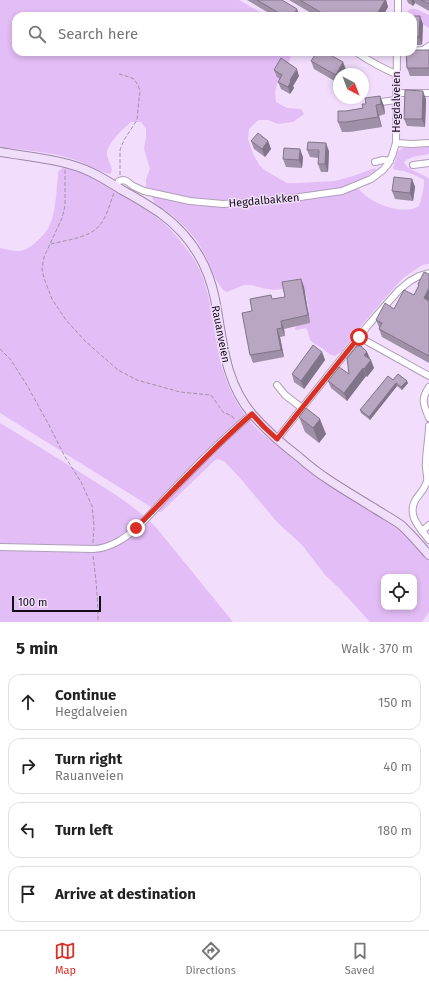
<!DOCTYPE html>
<html lang="en">
<head>
<meta charset="utf-8">
<style>
	:root { --surface:#fff; --page:#f2f2f2; --text:#222; --muted:#767676; --line:#e0e0e0; --accent:#d93025 }
	body { margin:0; font-family:"Fira Sans",sans-serif; background:var(--page); color:var(--text) }
	.controls { position:absolute; right:12px; bottom:12px; display:grid; overflow:hidden; border-radius:8px; box-shadow:0 2px 6px #0003 }
	.controls button { width:36px; height:36px; display:grid; place-items:center; padding:0; border:0; border-bottom:1px solid var(--line); background:var(--surface); color:var(--text); font:20px sans-serif }
	.compass { position:absolute; left:333px; top:68px; width:36px; height:36px; border-radius:50%; background:var(--surface); box-shadow:0 2px 6px #0003; rotate:138deg }
	.scale { position:absolute; left:12px; bottom:10px; width:89px; box-sizing:border-box; padding-left:4px; border:2px solid #130d16; border-top:0; font-size:11px; line-height:14px; white-space:nowrap; color:#130d16; -webkit-text-stroke:3px #f2defc; paint-order:stroke }
	.stop { position:absolute; width:12px; height:12px; margin:-9px; border:3px solid #d93025; border-radius:50%; background:#fff }
	.stop.end { background:#d93025; border-color:#fff; box-shadow:0 1px 4px #0008 }
	.list { margin:0; padding:0; list-style:none }
	h2 { display:flex; justify-content:space-between; align-items:center; height:52px; margin:0; padding:0 16px; font-size:17px }
	h2 small { font-size:13px; font-weight:400; color:var(--muted) }
	.list li { display:grid; grid-template-columns:26px 1fr auto; gap:12px; align-items:center; box-sizing:border-box; height:56px; margin:0 8px 8px; padding:0 8px; border:1px solid var(--line); border-radius:12px }
	.list b { display:block; font-size:15px; white-space:nowrap }
	.list p { margin:0; font-size:13px; white-space:nowrap; color:var(--muted) }
	.list em { font-size:13px; font-style:normal; color:var(--muted) }
	.icon { flex:none; width:22px; height:22px; fill:none; stroke:currentColor; stroke-width:2; stroke-linecap:round; stroke-linejoin:round }
	.map { position:relative; flex:none; width:429px; height:622px; overflow:hidden }
	.search { position:absolute; background:var(--surface); box-shadow:0 2px 6px #0003; left:12px; right:12px; top:12px; height:44px; display:flex; align-items:center; gap:10px; box-sizing:border-box; padding:0 14px; border-radius:12px; color:var(--muted); font-size:15px }
	.sheet { height:308px; background:var(--surface) }
	nav { display:flex; justify-content:space-around; align-items:center; box-sizing:border-box; height:56px; border-top:1px solid var(--line); background:var(--surface); font-size:11px; color:var(--muted) }
	nav a { display:grid; justify-items:center; gap:2px }
	nav .on { color:var(--accent) }
	.map>svg:first-child { display:block }
	.green { fill:#e3bdf6; fill-rule:evenodd }
	.lines { fill:none; stroke-linecap:round; stroke-linejoin:round }
	.minor-casing { stroke:#b19eba; stroke-width:8 }
	.major-casing { stroke:#9d87a8; stroke-width:10 }
	.path { stroke:#a192a8; stroke-width:1; stroke-dasharray:4 2; stroke-linecap:butt }
	.minor { stroke:#fff; stroke-width:6 }
	.major { stroke:#f1defa; stroke-width:8 }
	.wall { fill:#9f8fa7 }
	.shaded-wall { fill:#827488 }
	.building { fill:#b9a6c2; stroke:#827488 }
	.route { stroke:#d93025; stroke-width:5 }
	.labels { text-anchor:middle; stroke-width:3; stroke-linejoin:round; paint-order:stroke }
	.street-label { font-size:11px; fill:#130d16; stroke:#f2defc }
</style>
</head>
<body>
<div class="map">
<svg width="429" height="622" viewBox="0 0 429 622">
	<rect width="100%" height="100%" fill="#f2defc"/>
	<g class="green">
		<path d="M0 0H239L267 16H16V52H292L288 64 279 79 275 91 276 102 287 108 301 109 304 114 293 122 278 124 268 120H259L255 123 249 129 248 139 253 154 260 166 266 171 287 183H297L335 181 350 177 375 168 376 170C369 176 362 177 357 186 365 202 404 217 419 206 421 200 425 185 424 180 415 175 405 170 395 170L393 168 398 151 403 148 429 147V154C420 156 410 156 404 162 407 170 420 173 427 177L429 179V264L422 265 402 279 366 320 341 352 335 356 329 354 322 348 315 344 310 340 307 329 306 328 296 330 295 329C299 318 311 320 308 304 307 299 307 295 304 291L293 288 274 290 262 288 251 285H244L227 292 223 290 216 280 205 255 197 241 186 228 172 215 155 203 146 187V179L150 169 144 149 146 137V129L141 122H131C123 129 106 144 107 155 108 160 111 165 112 170L110 174C97 171 86 163 73 159 49 152 24 150 0 147Z"/>
		<polygon points="410,9 416,9 429,15 429,28 416,20 413,16 409,16 407,12"/>
		<path d="M62 168H64C73 170 81 173 90 177 101 182 111 189 121 195 138 205 155 214 169 228 176 235 182 243 188 251 194 259 200 268 203 278 211 300 213 324 217 346 223 379 236 409 260 432L312 474 323 482 392 524 406 536 429 561V612L422 622H370L339 588 325 575 302 545 277 522 240 478 225 462 221 460 217 459 214 461 161 512H159L0 413V248C6 249 12 251 18 251 25 251 30 247 35 243 39 239 44 235 47 230 56 218 56 191 58 176V172ZM384 577H414V607H384Z"/>
		<path d="M0 423C29 440 57 458 86 476 111 492 139 508 159 531L233 622H0Z"/>
	</g>
	<g class="lines">
		<defs>
			<g id="minor">
				<polyline points="398,16 398,0"/>
				<polyline points="413,51 423,50 429,46"/>
				<path d="M356 52C369 61 382 68 396 74"/>
				<polyline points="397,52 396,143 412,144 429,143"/>
				<polyline points="396,93 429,93"/>
				<polyline points="374,103 396,100"/>
				<polyline points="375,162 383,160 390,161"/>
				<polyline points="413,165 429,163"/>
				<polyline points="116,186 119,181 124,180 128,182 133,186 144,191 190,201 223,204 279,200 342,191 371,179 383,170 388,164 392,156 396,143"/>
				<polyline points="359,337 429,376"/>
				<polyline points="277,385 285,395 302,408"/>
				<path d="M429 387C420 400 424 405 429 418"/>
				<path d="M429 426C429 438 426 450 426 463 425 469 428 475 427 481 425 489 420 493 416 499 406 515 420 528 429 540"/>
				<polyline points="277,439 370,323 399,290 410,281 419,276 429,273"/>
				<polyline points="422,531 429,525"/>
				<path d="M0 547 93 549C102 549 110 546 119 541 138 530 153 511 168 495 195 467 222 439 252 414"/>
			</g>
			<path id="major" d="M0 152C24 156 49 158 72 165 90 170 106 180 122 190 135 197 148 205 160 213 189 234 208 264 215 299 223 340 224 381 252 414 266 430 282 444 299 457 308 465 318 473 329 480 344 490 359 499 374 508 383 514 393 519 401 525 411 534 420 545 429 555"/>
		</defs>
		<use href="#minor" class="minor-casing"/>
		<use href="#major" class="major-casing"/>
		<g class="path">
			<polyline points="119,74 129,77 134,79 138,85 140,91 139,99 137,120 124,140 120,150 120,175"/>
			<polyline points="65,170 65,206 62,218 44,257 42,269 44,278 52,299 66,320 85,341 118,370 137,380 180,392 211,395 223,412 232,416 235,420"/>
			<path d="M51 244C66 240 90 238 100 225 107 216 110 203 114 193"/>
			<polyline points="0,349 11,360 28,387 49,425 64,455 81,482 92,506 94,525 93,543"/>
			<path d="M93 556C96 578 98 600 98 622"/>
		</g>
		<use href="#minor" class="minor"/>
		<use href="#major" class="major"/>
	</g>
	<g class="wall">
		<polygon points="247,0 282,0 300,16 274,16"/>
		<polygon points="289,0 386,0 388,7 383,16 316,16"/>
		<polygon points="407,0 429,0 429,11 415,3 413,6 408,3"/>
		<polygon points="413,16 423,24 422,45 413,45"/>
		<polygon points="429,50 429,76 410,76 407,68"/>
		<polygon points="311,61 343,62 346,70 344,74 339,74 339,82 338,83 314,69"/>
		<polygon points="274,70 299,76 293,86 294,88 290,94 281,89 278,82 280,79 277,77"/>
		<polygon points="380,96 384,106 385,114 379,116 382,127 350,132 342,132 338,122 346,111 363,108 366,104"/>
		<polygon points="426,99 425,127 407,126 404,119"/>
		<polygon points="251,141 268,141 271,149 265,157 254,149"/>
		<polygon points="307,150 329,151 328,172 321,172 318,164 318,158 310,157"/>
		<polygon points="303,157 302,168 286,167 283,159"/>
		<polygon points="412,179 415,187 413,201 395,199 392,191"/>
		<polygon points="429,274 429,363 382,337 379,329 380,328 379,327 376,320 394,309 414,295 418,287 418,284"/>
		<polygon points="301,279 304,287 310,323 284,329 285,336 280,337 284,357 253,363 250,355 252,311 285,297"/>
		<polygon points="322,352 325,360 304,389 294,382 292,374"/>
		<polygon points="367,352 374,368 367,377 366,376 347,401 331,388 328,381 349,374"/>
		<polygon points="393,380 408,383 402,390 397,386 370,420 361,413 360,410"/>
		<polygon points="299,417 326,434 319,443 305,432"/>
	</g>
	<g class="shaded-wall">
		<polygon points="385,0 386,0 388,7 383,16 376,16"/>
		<polygon points="411,0 414,0 415,3 413,6"/>
		<polygon points="297,9 300,16 293,16"/>
		<polygon points="420,16 423,24 422,45 419,37"/>
		<polygon points="343,62 346,70 344,74 339,74 339,82 338,83 336,75"/>
		<polygon points="297,69 299,76 293,86 294,88 290,94 288,87 290,80"/>
		<polygon points="423,91 426,99 425,127 422,119"/>
		<polygon points="380,96 384,106 385,114 381,104"/>
		<polygon points="376,105 382,127 378,117"/>
		<polygon points="268,141 271,149 265,157 262,149"/>
		<polygon points="326,143 329,151 328,172 325,164"/>
		<polygon points="300,149 303,157 302,168 299,160"/>
		<polygon points="412,179 415,187 413,201 410,193"/>
		<polygon points="301,279 304,287 310,323 308,315"/>
		<polygon points="429,288 429,301 424,298"/>
		<polygon points="281,321 284,329 285,336 282,328"/>
		<polygon points="277,329 280,337 284,357 281,350"/>
		<polygon points="322,352 325,360 304,389 301,381"/>
		<polygon points="367,352 370,359 364,355"/>
		<polygon points="371,360 374,368 367,377 364,369"/>
		<polygon points="363,368 366,376 347,401 344,393"/>
		<polygon points="407,381 408,383 402,390 401,387"/>
		<polygon points="396,383 397,386 370,420 369,417"/>
		<polygon points="320,419 326,434 319,443 313,428"/>
	</g>
	<g class="building">
		<polygon points="257,0 282,0 297,9 293,16 284,16"/>
		<polygon points="300,0 385,0 376,16 327,16"/>
		<polygon points="421,0 429,0 429,4"/>
		<polygon points="408,16 420,16 419,37 413,37 413,16"/>
		<polygon points="413,50 429,50 429,68 407,68 406,52 413,52"/>
		<polygon points="317,52 325,52 343,62 336,75 311,61"/>
		<polygon points="281,58 297,69 290,80 291,81 288,87 278,82 282,75 274,70"/>
		<polygon points="405,90 423,91 422,119 404,119"/>
		<polygon points="380,96 381,104 376,105 378,117 346,122 338,122 338,111 346,111 363,108 362,104 366,104 365,98"/>
		<polygon points="258,133 268,141 262,149 251,141"/>
		<polygon points="308,142 326,143 325,164 318,164 319,150 307,150"/>
		<polygon points="284,148 300,149 299,160 283,159"/>
		<polygon points="394,177 412,179 410,193 392,191"/>
		<polygon points="424,272 429,274 429,288 424,298 429,301 429,356 379,329 382,323 376,320 385,303 394,309 404,290 414,295 419,285 418,284"/>
		<polygon points="301,279 308,315 281,321 282,328 277,329 281,350 250,355 242,313 252,311 250,299 271,295 272,299 285,297 282,282"/>
		<polygon points="313,345 322,352 301,381 292,374"/>
		<polygon points="357,346 361,346 367,352 364,355 371,360 364,369 363,368 344,393 328,381 339,367 349,374 347,358"/>
		<polygon points="398,374 407,381 401,387 396,383 369,417 360,410 388,376 393,380"/>
		<polygon points="306,408 320,419 313,428 299,417"/>
	</g>
	<g class="lines">
		<path class="route" d="M136 528C174 490 211 449 252 414L264 427 277 439 359 337"/>
	</g>
	<g class="labels">
		<g class="street-label">
			<text transform="translate(396 102) rotate(-90)" y="4">Hegdalveien</text>
			<text transform="translate(264 200) rotate(-5)" y="4">Hegdalbakken</text>
			<text transform="translate(221 334) rotate(79)" y="4">Rauanveien</text>
		</g>
	</g>
</svg>
<div class="controls">
<button><svg class="icon" aria-label="locate" viewBox="0 0 24 24"><circle cx="12" cy="12" r="6"/><path d="M12 2v4M12 18v4M2 12h4M18 12h4"/></svg></button>
</div>
<svg class="compass" viewBox="-18 -18 36 36"><path d="M0-13l5 13h-10z" fill="#e53935"/><path d="M0 13l5-13h-10z" fill="#767676"/></svg>
<div class="scale">100 m</div>
<div class="stop" style="left:359px;top:337px"></div>
<div class="stop end" style="left:136px;top:528px"></div>
<div class="search"><svg class="icon" aria-label="search" viewBox="0 0 24 24"><circle cx="10" cy="10" r="6"/><path d="M15 15l6 6"/></svg>Search here</div>
</div>
<section class="sheet">
<h2>5 min<small>Walk · 370 m</small></h2>
<ul class="list">
<li><svg class="icon" aria-label="ahead" viewBox="0 0 24 24"><path d="M12 20V5M6 11l6-6 6 6"/></svg><div><b>Continue</b><p>Hegdalveien</p></div><em>150 m</em></li>
<li><svg class="icon" aria-label="right" viewBox="0 0 24 24"><path d="M7 20v-9h11M14 6l5 5-5 5"/></svg><div><b>Turn right</b><p>Rauanveien</p></div><em>40 m</em></li>
<li><svg class="icon" aria-label="left" viewBox="0 0 24 24"><path d="M17 20v-9H6M10 6l-5 5 5 5"/></svg><div><b>Turn left</b></div><em>180 m</em></li>
<li><svg class="icon" aria-label="arrive" viewBox="0 0 24 24"><path d="M6 21V4h12l-3 4 3 4H6"/></svg><div><b>Arrive at destination</b></div></li>
</ul>
</section>
<nav>
<a class="on"><svg class="icon" aria-label="map" viewBox="0 0 24 24"><path d="M3 6l6-2 6 2 6-2v14l-6 2-6-2-6 2zM9 4v14M15 6v14"/></svg>Map</a>
<a><svg class="icon" aria-label="directions" viewBox="0 0 24 24"><path d="M12 3l9 9-9 9-9-9zM9 14v-3h6M13 9l2 2-2 2"/></svg>Directions</a>
<a><svg class="icon" aria-label="saved" viewBox="0 0 24 24"><path d="M7 4h10v16l-5-4-5 4z"/></svg>Saved</a>
</nav>
</body>
</html>
